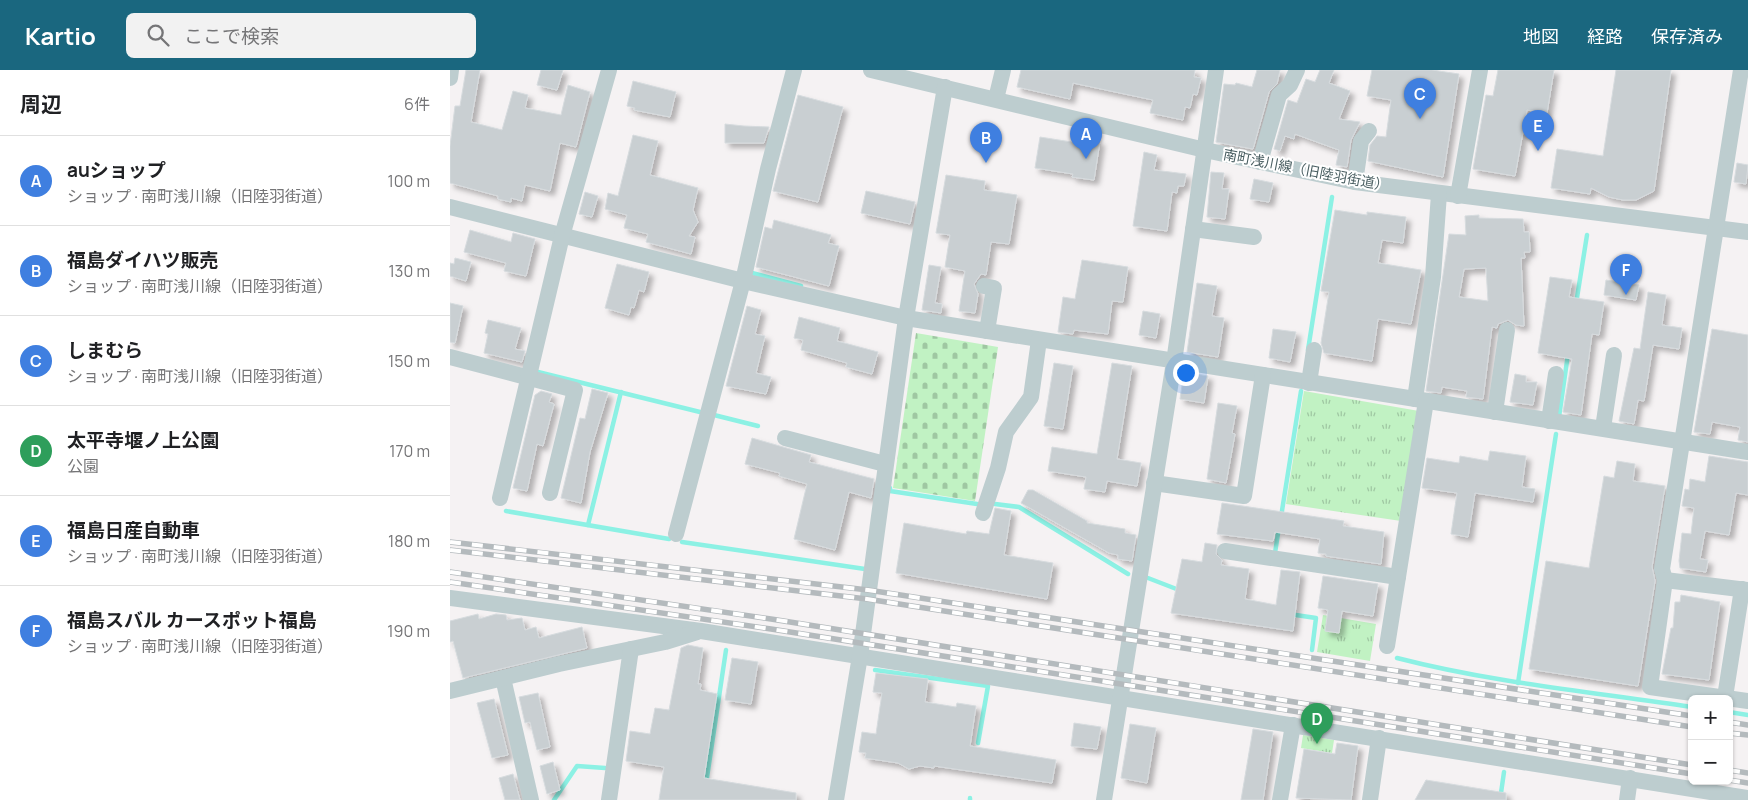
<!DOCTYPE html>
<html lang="ja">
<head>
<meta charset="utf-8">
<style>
	:root { --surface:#fff; --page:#f2f2f2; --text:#202124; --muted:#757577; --line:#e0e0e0; --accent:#1a677f }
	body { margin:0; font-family:Manrope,"Noto Sans JP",sans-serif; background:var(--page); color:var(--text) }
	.controls { position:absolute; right:15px; bottom:15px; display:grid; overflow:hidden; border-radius:8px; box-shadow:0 1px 4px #0004 }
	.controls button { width:45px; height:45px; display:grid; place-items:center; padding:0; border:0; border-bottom:1px solid var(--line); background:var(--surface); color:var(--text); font:25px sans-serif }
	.you { position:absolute; left:735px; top:302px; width:18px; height:18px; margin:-12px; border:4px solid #fff; border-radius:50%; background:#1a73e8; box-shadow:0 0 0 8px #1a73e833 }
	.badge { display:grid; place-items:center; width:32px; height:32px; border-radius:50%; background:var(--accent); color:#fff; font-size:16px; font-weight:700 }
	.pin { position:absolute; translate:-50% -41px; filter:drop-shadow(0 1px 2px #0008) }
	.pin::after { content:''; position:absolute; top:26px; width:18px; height:15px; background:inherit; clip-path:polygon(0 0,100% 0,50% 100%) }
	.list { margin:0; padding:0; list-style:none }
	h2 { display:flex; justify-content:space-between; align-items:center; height:65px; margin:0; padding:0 20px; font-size:21px }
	h2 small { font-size:16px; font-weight:400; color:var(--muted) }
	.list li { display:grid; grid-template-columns:32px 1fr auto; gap:15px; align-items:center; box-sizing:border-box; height:90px; padding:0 20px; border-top:1px solid var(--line) }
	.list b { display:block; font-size:19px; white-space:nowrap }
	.list p { margin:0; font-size:16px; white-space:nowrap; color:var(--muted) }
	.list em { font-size:16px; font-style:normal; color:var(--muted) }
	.icon { flex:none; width:28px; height:28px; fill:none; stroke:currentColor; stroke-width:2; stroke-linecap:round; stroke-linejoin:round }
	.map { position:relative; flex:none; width:1298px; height:730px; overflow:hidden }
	header { display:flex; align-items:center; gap:30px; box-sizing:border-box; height:70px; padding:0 25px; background:var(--accent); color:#fff }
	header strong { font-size:24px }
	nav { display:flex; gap:28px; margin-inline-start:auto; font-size:18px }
	.search { width:350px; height:45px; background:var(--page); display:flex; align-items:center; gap:12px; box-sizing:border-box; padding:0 18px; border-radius:8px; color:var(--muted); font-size:19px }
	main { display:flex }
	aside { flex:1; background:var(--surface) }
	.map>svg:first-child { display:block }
	.grass { fill:url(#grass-tufts) }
	.cemetery { fill:url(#cemetery-stones) }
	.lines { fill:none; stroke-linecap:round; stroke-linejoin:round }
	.stream { stroke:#8cf1e4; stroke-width:4.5 }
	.building { fill:#c9cfd2; stroke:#d6dbde; fill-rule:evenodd; filter:url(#shadow) }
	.minor { stroke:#bdcdcf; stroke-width:16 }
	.rail-casing { stroke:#b4babd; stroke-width:5.5 }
	.rail { stroke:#fff; stroke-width:4; stroke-dasharray:11; stroke-linecap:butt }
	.labels { text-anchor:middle; stroke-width:4; stroke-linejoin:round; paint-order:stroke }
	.street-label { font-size:14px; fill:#495e61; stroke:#fff }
</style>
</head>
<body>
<header>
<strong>Kartio</strong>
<div class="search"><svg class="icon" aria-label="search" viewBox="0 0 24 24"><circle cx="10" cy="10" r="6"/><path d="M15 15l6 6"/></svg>ここで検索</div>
<nav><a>地図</a><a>経路</a><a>保存済み</a></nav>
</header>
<main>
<aside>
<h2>周辺<small>6件</small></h2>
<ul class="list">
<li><span class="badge" style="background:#3f7fe0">A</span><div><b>auショップ</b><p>ショップ · 南町浅川線（旧陸羽街道）</p></div><em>100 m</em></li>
<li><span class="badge" style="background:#3f7fe0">B</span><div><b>福島ダイハツ販売</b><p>ショップ · 南町浅川線（旧陸羽街道）</p></div><em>130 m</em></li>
<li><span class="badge" style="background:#3f7fe0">C</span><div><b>しまむら</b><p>ショップ · 南町浅川線（旧陸羽街道）</p></div><em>150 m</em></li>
<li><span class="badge" style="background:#2e9e5b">D</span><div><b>太平寺堰ノ上公園</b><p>公園</p></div><em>170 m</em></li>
<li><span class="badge" style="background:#3f7fe0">E</span><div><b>福島日産自動車</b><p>ショップ · 南町浅川線（旧陸羽街道）</p></div><em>180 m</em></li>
<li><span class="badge" style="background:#3f7fe0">F</span><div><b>福島スバル カースポット福島</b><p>ショップ · 南町浅川線（旧陸羽街道）</p></div><em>190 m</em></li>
</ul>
</aside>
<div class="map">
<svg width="1298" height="730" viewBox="0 0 1298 730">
	<defs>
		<pattern id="grass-tufts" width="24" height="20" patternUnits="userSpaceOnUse" patternTransform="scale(1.25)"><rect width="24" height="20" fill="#c1f2c3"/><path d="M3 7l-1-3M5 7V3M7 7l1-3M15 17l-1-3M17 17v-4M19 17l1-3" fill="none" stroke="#9fc7a2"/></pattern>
		<pattern id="cemetery-stones" width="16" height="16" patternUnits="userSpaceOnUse" patternTransform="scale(1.25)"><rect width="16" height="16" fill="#c1f2c3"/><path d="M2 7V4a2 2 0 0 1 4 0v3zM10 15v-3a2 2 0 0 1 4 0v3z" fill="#9fc7a2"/></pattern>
		<filter id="shadow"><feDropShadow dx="4.5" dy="4.5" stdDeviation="2.5" flood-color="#0004"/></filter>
	</defs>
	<rect width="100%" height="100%" fill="#f5f2f3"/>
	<g class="grass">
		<polygon points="854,321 969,341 951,451 836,434"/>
		<polygon points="873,545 926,554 920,591 867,582"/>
		<polygon points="853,665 884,670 882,683 851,678"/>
	</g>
	<polygon class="cemetery" points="466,263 548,277 525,431 443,418"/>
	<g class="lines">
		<g class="stream">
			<polyline points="302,203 351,216"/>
			<polyline points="1126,234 1137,165"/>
			<polyline points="858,280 882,127"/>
			<polyline points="88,302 254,343"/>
			<polyline points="264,345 308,356"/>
			<polyline points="1109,347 1118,284"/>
			<polyline points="440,418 440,421 527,434"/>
			<polyline points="545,434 569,437 678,504"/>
			<polyline points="56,441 219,469"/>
			<polyline points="831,447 851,321"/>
			<polyline points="138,455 171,322"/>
			<polyline points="232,472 415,499"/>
			<polyline points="825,483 829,457"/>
			<polyline points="698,508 729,520"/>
			<polyline points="839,544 866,548 862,580"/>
			<path d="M947 588C1044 613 1143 622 1242 637"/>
			<polyline points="425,600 538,616 528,673"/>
			<polyline points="1068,613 1106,364"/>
			<polyline points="1279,642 1298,645"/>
			<polyline points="256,714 276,580"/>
			<polyline points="104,730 127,696 155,698"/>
			<polyline points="520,730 520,728"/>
			<polyline points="1050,730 1054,702"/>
		</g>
	</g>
	<g class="building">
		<polygon points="16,0 30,0 21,52 52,60 63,21 78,25 75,38 111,45 118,15 140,22 126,77 110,73 100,121 75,115 72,131 61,128 61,132 48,129 48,126 0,113 0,76 5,36 10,36"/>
		<polygon points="91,0 113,0 107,20 87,15"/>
		<polygon points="571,0 745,0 744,7 751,8 747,25 743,24 740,38 735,37 733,50 700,43 703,30 623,13 620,29 567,17"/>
		<polygon points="807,0 830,0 827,14 819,22 803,79 766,72 774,14 785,15 786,13 802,17"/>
		<polygon points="870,0 884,0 879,13 900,21 889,49 910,52 901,70 897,97 886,95 889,80 845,64 844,69 835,66 830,81 824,79 838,30 847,33 856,9 865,12"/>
		<polygon points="922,0 982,0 1009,4 993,107 918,91 920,75 927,66 936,67 941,30 917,26"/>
		<polygon points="1048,0 1104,0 1097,43 1077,40 1065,106 1023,99 1036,25 1043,26"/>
		<polygon points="1166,0 1221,0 1204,121 1186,130 1173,130 1159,127 1141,118 1140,124 1101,118 1107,79 1153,86"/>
		<polygon points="183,11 226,22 220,47 184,40 185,38 177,36"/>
		<polygon points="348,25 393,37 368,132 323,121"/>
		<polygon points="275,54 294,56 319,57 314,73 275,73"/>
		<polygon points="183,65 208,71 200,105 248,118 243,140 248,152 239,166 245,167 241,184 196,172 198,164 174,158 177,145 155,139 158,123 168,126"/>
		<polygon points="590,67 628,73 629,67 650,71 644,110 622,107 623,104 585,98"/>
		<polygon points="694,82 707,85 704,100 736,104 734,116 728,116 727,123 722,122 717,161 683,156"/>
		<polygon points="1287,93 1298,95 1296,114 1284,112"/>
		<polygon points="761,102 774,103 772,119 779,119 775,149 757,147"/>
		<polygon points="496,105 535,111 534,120 567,125 559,174 541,172 536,205 531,204 524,214 528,224 525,243 509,241 515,201 495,197 500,165 486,163"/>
		<polygon points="804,109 823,113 819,132 800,129"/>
		<polygon points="416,121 465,132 460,154 411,143"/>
		<polygon points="135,122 148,126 142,147 129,144"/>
		<polygon points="885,140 917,145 917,142 956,147 953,173 932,170 928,193 971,200 961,254 928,249 922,291 874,283 871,273 879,222 871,221"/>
		<path d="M1029 145V148L1073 149 1074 162H1079L1080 182H1074L1075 188H1071L1074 256 1066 255 1058 250 1048 254 1047 258 1042 257 1033 329 1016 327 1017 321 992 317 991 323 976 321 999 164 1016 165 1015 146ZM1036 198 1038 231 1009 227 1014 199Z"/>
		<polygon points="324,150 381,165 378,173 389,176 379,216 306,197 315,157 322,159"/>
		<polygon points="20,160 61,172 63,163 85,169 76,206 54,201 56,193 14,182"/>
		<polygon points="5,188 21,192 16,211 0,206 0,193 4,194"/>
		<polygon points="632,190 678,197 673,232 662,231 658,264 624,260 623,264 608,262 613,227 625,229"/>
		<polygon points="167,194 199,202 194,222 189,220 184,238 181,237 179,245 155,238"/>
		<polygon points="479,195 491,197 485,233 492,234 491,243 472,240"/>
		<polygon points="1100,207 1122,210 1119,227 1154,232 1149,265 1142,264 1131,345 1113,342 1122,289 1088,283"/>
		<polygon points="1156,210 1189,215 1186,230 1154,225"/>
		<polygon points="747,213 767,216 762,246 774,248 768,287 737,282"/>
		<polygon points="1198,222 1216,225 1212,255 1232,258 1229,279 1203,275 1194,331 1188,330 1184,354 1169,351 1184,278 1190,279"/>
		<polygon points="0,233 13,236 5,273 0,272"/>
		<polygon points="297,236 311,240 305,264 315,266 306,303 321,307 316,324 276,316"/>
		<polygon points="693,241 710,244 706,268 689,265"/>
		<polygon points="349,247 390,258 387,271 428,282 422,304 396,297 397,293 351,280 353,270 344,268"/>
		<polygon points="38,250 71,258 65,279 75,281 72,292 34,283 38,264 35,263"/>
		<polygon points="823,259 846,262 840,292 819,288"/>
		<polygon points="1262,259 1298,265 1298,372 1288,370 1290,357 1262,352 1260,364 1244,362"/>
		<polygon points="604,293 623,296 613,359 594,356"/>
		<polygon points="662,293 682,296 667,389 691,393 687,416 657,411 655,422 634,419 636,407 598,401 602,377 647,384"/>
		<polygon points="734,302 758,306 754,333 730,329"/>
		<polygon points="1065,304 1076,306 1076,312 1087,312 1083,335 1060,332"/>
		<polygon points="142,319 158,323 140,382 131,433 111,428 130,348 135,349"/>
		<polygon points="91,321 102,324 99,332 104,334 93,376 87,374 77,421 63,418 85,325"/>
		<polygon points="768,333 787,336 782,363 785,364 776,413 757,409"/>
		<polygon points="302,368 361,385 359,392 424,409 421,428 399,422 385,480 344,469 357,414 329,406 330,403 295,394"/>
		<polygon points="1040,381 1076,386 1072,417 1085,419 1083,432 1025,423 1018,467 1001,464 1007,423 972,418 977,388 1009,393 1010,386 1038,391"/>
		<polygon points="1259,386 1298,392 1298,425 1286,423 1279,465 1255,461 1250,489 1258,490 1256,502 1230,498 1229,491 1232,463 1241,464 1244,438 1232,436 1235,419 1239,420 1240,409 1255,412"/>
		<polygon points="1167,391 1185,394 1183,411 1215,416 1202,497 1205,511 1188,616 1079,599 1096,491 1139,498 1154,406 1164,408"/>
		<polygon points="578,420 583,420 637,451 637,453 675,459 675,463 686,465 682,491 668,489 668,485 659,483 571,433"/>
		<polygon points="772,433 894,451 893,456 934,462 931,494 876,486 876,484 868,483 870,469 825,462 823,471 767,464"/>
		<polygon points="545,438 561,441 554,485 603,493 597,529 446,503 454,453 516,464 517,461 539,464"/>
		<polygon points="755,473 767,475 766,484 772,490 771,495 799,499 795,529 826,535 831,500 850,502 843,561 721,543 732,489 752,492"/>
		<polygon points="873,506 928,514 923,546 892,541 889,563 875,561 878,540 868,538"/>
		<polygon points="1231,525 1270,532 1259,610 1212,604 1221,558 1223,558 1225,532 1230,532"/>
		<polygon points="28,544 29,549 46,544 56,545 57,550 72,548 75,560 86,557 89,568 132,557 137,578 13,608 3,571 0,572 0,551"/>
		<polygon points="238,575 253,578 248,614 251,614 250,620 267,624 254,708 346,723 346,730 209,730 214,697 176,691 180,661 200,664 205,638 219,640 231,578"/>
		<polygon points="282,588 308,592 301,634 275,630"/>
		<polygon points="426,603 478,609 475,632 506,637 507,633 526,636 520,676 606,690 602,713 484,696 484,698 470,696 459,699 448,693 415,688 416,683 409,682 412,662 426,664 432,623 423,622"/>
		<polygon points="88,623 100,677 87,680 80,652 75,653 69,627"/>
		<polygon points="44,629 58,685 42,688 27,633"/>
		<polygon points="624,653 651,657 647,679 621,676"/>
		<polygon points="680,654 706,658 697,713 671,708"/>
		<polygon points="803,659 823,662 813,730 791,730"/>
		<polygon points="887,673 908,676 901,730 846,728 854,679 885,684"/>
		<polygon points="103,692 110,720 97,724 90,696"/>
		<polygon points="63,704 70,730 55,730 49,708"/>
		<polygon points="976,710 1056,723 1056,730 965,730"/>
	</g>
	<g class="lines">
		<g class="minor">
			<polyline points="421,0 755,80 905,112 1298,162"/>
			<polyline points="0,8 1,0"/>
			<polyline points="546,29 553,0"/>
			<polyline points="810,92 829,25 840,15 847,0"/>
			<polyline points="905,112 911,71 919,61"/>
			<polyline points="1008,126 1030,0"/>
			<polyline points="0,137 293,211 456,248 1298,382"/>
			<polyline points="743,159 804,167"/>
			<polyline points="534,216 544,218 537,261"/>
			<polyline points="0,287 125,320 100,423"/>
			<polyline points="859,313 864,280"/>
			<polyline points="965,329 983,207 989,124"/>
			<polyline points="1045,342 1057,260"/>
			<polyline points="1099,351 1106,304"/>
			<polyline points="1153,358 1164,285"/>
			<polyline points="335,368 435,394"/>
			<polyline points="704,413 794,426 813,305"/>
			<polyline points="50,428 112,166 159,0"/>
			<polyline points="533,443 548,398 556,362 581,327 589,270"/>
			<polyline points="226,464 293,211 318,99 344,0"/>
			<polyline points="775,481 948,507"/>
			<polyline points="1215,510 1212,499 1291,0"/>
			<polyline points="1298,520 1215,510 1200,617 1298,631"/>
			<polyline points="0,528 251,561 1298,728"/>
			<polyline points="937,576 976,331"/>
			<polyline points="53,608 81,730"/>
			<polyline points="0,621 109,594 215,572 247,562"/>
			<polyline points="1275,627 1292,519"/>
			<polyline points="159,730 181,579"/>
			<polyline points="386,730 410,586 456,248 495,17"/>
			<polyline points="654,730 724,292 766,0"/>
			<polyline points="830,730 843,655"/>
			<polyline points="920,730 929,668"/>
			<polyline points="1177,730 1180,708"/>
		</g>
		<defs>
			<g id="rail">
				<polyline points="0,472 418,520 1242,646"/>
				<polyline points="0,480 417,529 1242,657"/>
				<polyline points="0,502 321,549 1242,695"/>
				<polyline points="0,512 321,559 1242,704"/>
				<polyline points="1279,652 1298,655"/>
				<polyline points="1279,663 1298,665"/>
				<polyline points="1279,700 1298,703"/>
				<polyline points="1279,710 1298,713"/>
			</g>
		</defs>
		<use href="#rail" class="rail-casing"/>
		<use href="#rail" class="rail"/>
	</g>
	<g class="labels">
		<g class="street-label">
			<text transform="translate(856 100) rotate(11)" y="5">南町浅川線（旧陸羽街道）</text>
		</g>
	</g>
</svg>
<div class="controls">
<button>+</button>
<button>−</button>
</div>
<div class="you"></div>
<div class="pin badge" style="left:636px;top:89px;background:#3f7fe0">A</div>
<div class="pin badge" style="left:536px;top:93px;background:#3f7fe0">B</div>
<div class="pin badge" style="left:970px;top:49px;background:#3f7fe0">C</div>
<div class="pin badge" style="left:867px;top:674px;background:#2e9e5b">D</div>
<div class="pin badge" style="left:1088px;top:81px;background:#3f7fe0">E</div>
<div class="pin badge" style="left:1176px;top:225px;background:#3f7fe0">F</div>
</div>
</main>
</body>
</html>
